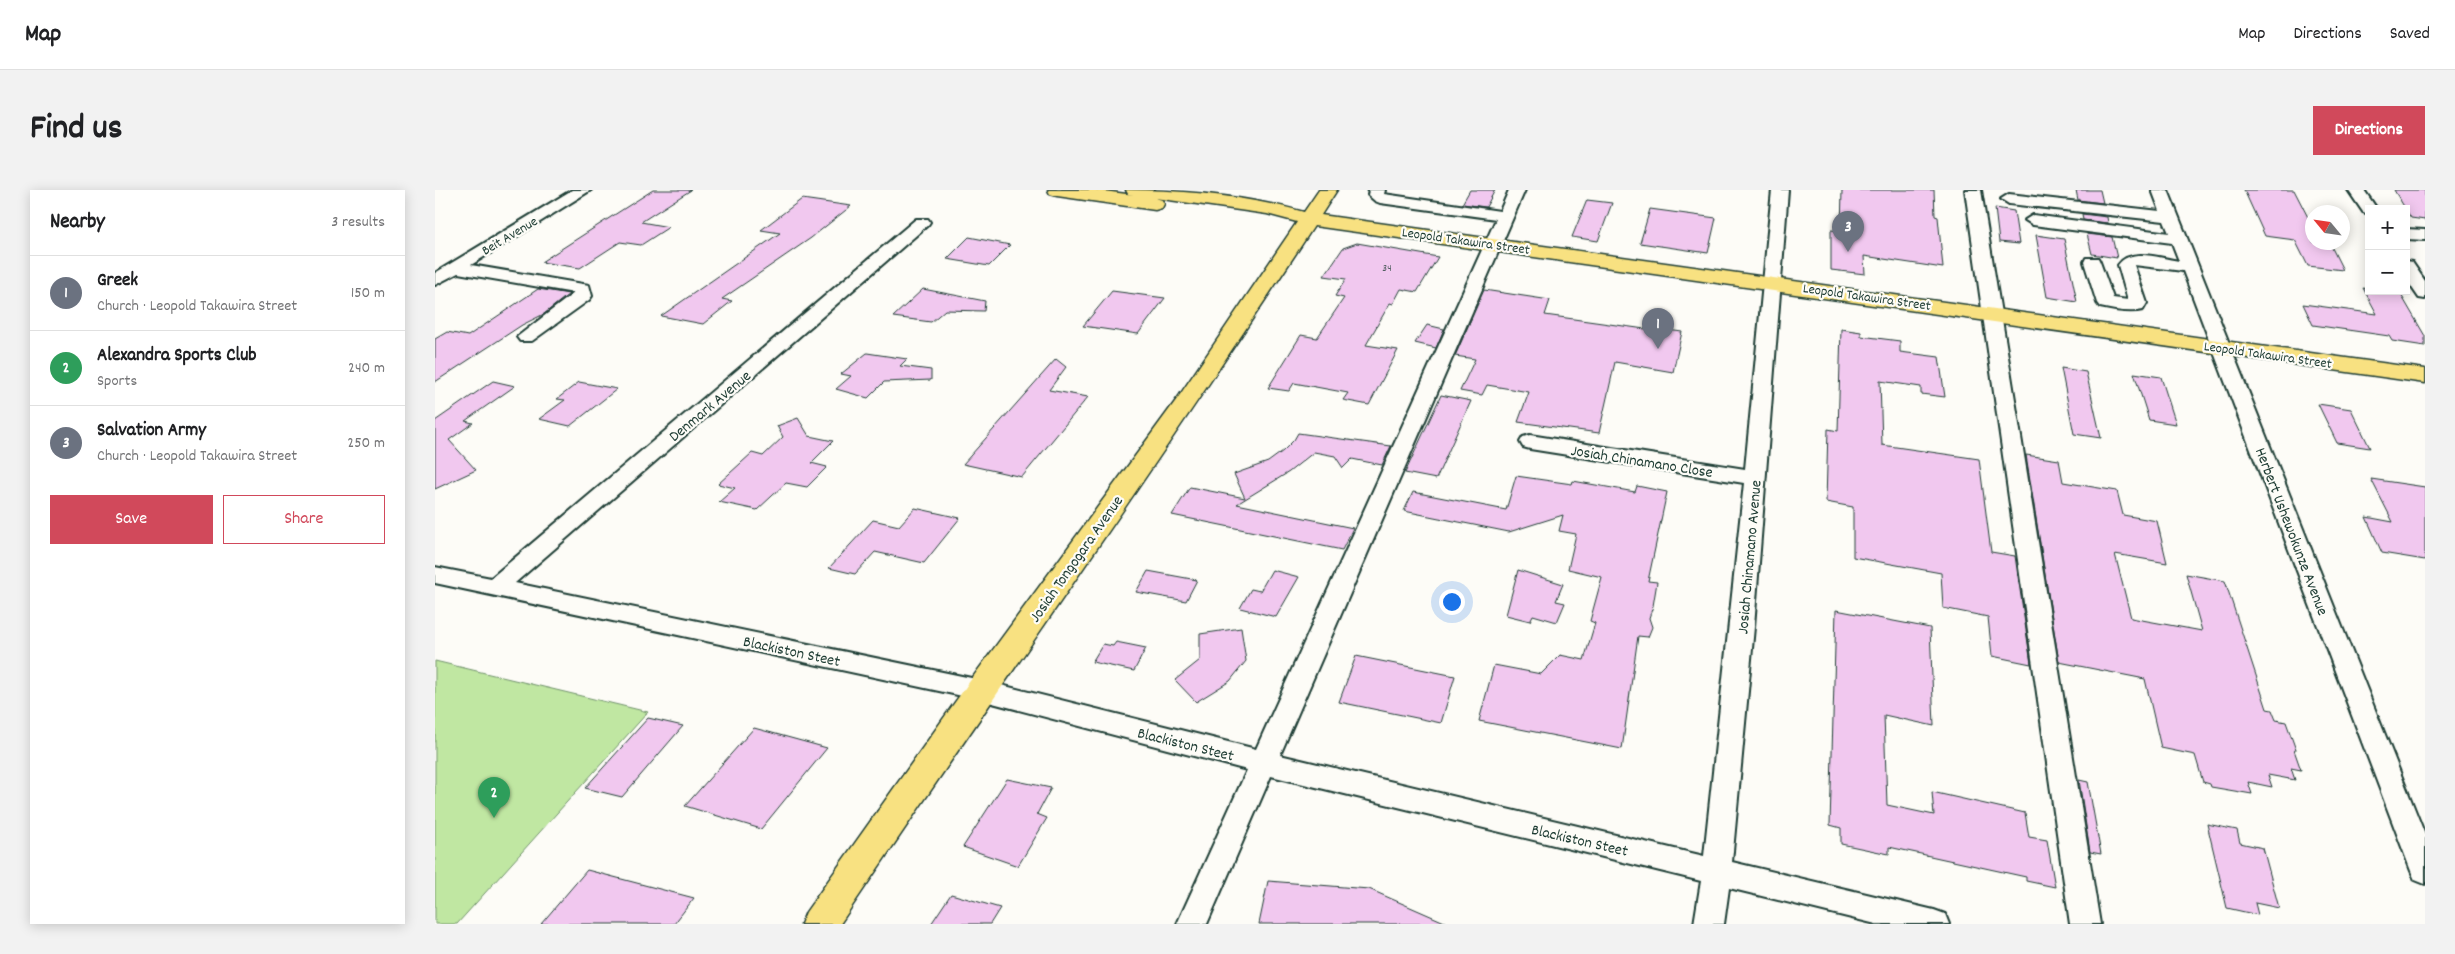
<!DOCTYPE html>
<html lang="en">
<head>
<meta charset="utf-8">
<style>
	:root { --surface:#fff; --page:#f2f2f2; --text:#202124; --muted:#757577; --line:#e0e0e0; --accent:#d1495b }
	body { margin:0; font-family:Dekko,sans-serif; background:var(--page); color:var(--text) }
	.controls { position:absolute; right:15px; top:15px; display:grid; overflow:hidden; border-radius:0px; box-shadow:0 2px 12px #0003 }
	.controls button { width:45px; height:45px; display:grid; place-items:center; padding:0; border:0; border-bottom:1px solid var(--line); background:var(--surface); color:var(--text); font:25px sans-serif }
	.compass { position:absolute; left:1870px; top:15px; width:45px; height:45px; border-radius:50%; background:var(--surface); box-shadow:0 2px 12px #0003; rotate:299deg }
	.you { position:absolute; left:1016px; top:411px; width:18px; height:18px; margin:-12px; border:4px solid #fff; border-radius:50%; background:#1a73e8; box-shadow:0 0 0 8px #1a73e833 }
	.badge { display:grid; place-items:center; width:32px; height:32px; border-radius:50%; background:var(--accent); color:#fff; font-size:16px; font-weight:700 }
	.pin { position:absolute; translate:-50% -41px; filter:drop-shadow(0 1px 2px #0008) }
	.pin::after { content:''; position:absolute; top:26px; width:18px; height:15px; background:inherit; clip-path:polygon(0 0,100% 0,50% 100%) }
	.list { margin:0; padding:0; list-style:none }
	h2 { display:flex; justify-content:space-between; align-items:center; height:65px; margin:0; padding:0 20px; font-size:21px }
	h2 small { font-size:16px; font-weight:400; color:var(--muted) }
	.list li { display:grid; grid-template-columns:32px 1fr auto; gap:15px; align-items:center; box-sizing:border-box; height:75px; padding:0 20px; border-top:1px solid var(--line) }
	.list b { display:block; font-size:19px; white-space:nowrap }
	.list p { margin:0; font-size:16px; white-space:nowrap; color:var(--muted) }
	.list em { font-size:16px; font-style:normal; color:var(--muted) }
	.actions { display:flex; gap:10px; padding:15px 20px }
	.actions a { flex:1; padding:11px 0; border:1px solid var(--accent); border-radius:0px; text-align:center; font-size:18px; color:var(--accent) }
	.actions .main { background:var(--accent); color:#fff }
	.map { position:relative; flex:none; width:1990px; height:734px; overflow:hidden; border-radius:0px }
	header { display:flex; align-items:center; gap:30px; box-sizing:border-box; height:70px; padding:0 25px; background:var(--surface); border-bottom:1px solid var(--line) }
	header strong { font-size:24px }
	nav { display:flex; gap:28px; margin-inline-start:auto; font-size:18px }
	.intro { display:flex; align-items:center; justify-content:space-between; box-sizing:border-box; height:120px; padding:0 30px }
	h1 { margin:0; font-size:35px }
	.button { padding:12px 22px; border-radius:0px; background:var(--accent); color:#fff; font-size:18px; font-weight:700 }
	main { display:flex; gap:30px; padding:0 30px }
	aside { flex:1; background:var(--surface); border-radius:0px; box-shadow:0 2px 12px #0003 }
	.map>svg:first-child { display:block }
	.green { fill:#c0e7a2; stroke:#70926b }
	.building { fill:#f1c8ef; stroke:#1f3d34 }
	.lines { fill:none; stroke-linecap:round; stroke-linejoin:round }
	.minor-casing { stroke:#1f3d34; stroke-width:4 }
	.major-casing { stroke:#1f3d34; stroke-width:3 }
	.minor { fill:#fdfcf7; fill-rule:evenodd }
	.major { fill:#f8e181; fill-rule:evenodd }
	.labels { text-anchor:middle; stroke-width:4.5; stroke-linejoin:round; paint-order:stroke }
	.far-number-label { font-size:11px; fill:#546063 }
	.far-street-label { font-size:14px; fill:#1f3d34; stroke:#fdfcf7 }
	.street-label { font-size:16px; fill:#1f3d34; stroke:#fdfcf7 }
</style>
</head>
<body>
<header>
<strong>Map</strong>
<nav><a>Map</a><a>Directions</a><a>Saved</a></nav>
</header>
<div class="intro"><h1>Find us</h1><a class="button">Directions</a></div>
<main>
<aside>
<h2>Nearby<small>3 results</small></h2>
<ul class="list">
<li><span class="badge" style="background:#6b7280">1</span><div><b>Greek</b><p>Church · Leopold Takawira Street</p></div><em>150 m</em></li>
<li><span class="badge" style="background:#2e9e5b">2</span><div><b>Alexandra Sports Club</b><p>Sports</p></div><em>240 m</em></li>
<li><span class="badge" style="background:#6b7280">3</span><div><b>Salvation Army</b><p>Church · Leopold Takawira Street</p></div><em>250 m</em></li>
</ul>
<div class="actions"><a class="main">Save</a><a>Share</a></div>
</aside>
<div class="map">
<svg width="1990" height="734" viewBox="0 0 1990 734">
	<rect width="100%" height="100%" fill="#fdfcf7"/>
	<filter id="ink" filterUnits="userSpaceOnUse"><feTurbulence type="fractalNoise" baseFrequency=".02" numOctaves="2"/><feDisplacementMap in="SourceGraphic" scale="10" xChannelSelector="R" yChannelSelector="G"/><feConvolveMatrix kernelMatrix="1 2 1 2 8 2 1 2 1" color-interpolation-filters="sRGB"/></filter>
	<g filter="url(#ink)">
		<polygon class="green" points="0,471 213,522 22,734 0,734"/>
		<g class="building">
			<polygon points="218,0 256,0 206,32 234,37 206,55 185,52 145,78 106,72"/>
			<polygon points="1035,0 1060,0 1051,17 1027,14"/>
			<polygon points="1407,0 1499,0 1500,26 1503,27 1508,78 1429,66 1430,84 1396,80 1396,40 1406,41"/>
			<polygon points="1641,0 1665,0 1668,13 1643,10"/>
			<polygon points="1809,0 1859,0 1878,37 1878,52 1894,52 1908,80 1873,76 1860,50 1830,46"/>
			<polygon points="1959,0 1990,0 1990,30 1976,28"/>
			<polygon points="367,9 416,16 376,48 287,109 297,111 268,134 226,126 345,43 326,40"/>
			<polygon points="1152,10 1177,13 1163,51 1137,47"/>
			<polygon points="1560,18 1579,21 1584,54 1564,52"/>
			<polygon points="1215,19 1281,28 1273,63 1205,53"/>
			<polygon points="1647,24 1672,27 1673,33 1648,30"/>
			<polygon points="1652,44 1677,47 1682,68 1657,64"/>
			<polygon points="1601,45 1629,49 1642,112 1612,107"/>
			<polygon points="534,47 575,55 554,76 512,69"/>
			<polygon points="922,53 1003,67 982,102 966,99 958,114 955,113 931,155 963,160 934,215 908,210 913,203 859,193 854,201 833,198 866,145 882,148 909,108 900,106 911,89 889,86 908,58"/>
			<polygon points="1928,98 1934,99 1934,101 1965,103 1990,146 1990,156 1957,151 1954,146 1878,135 1868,114 1942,124"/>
			<polygon points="103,99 134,104 109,124 87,135 0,192 0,149 12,142 33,146"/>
			<polygon points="488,99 550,111 549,121 510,120 496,132 458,127"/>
			<polygon points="1049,100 1115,110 1110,125 1210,139 1211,137 1247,142 1238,182 1180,172 1164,243 1083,232 1094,202 1052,195 1047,205 1025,201 1040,169 1020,166"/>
			<polygon points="677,101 730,108 703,144 648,136"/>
			<polygon points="992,135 1009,139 1001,158 980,153"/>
			<polygon points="1406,139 1426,142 1426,146 1465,151 1465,162 1504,167 1510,207 1486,204 1486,197 1445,191 1447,255 1544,269 1556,362 1580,366 1596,474 1557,466 1553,427 1508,418 1506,383 1418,367 1418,317 1391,312 1393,239 1403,241"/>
			<polygon points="432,163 472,169 465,176 496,180 496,190 449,192 433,208 401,199 416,186 406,184"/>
			<polygon points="621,169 631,177 614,200 653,207 587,287 528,274"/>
			<polygon points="1626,178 1651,182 1666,248 1639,244"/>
			<polygon points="1699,183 1726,187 1741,234 1714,230"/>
			<polygon points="58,191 80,196 30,231 38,233 14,250 41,280 0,299 0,231"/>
			<polygon points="144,192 182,199 135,236 104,229 130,210 122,209"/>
			<polygon points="1006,205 1036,211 1001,289 970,283"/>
			<polygon points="1883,214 1916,219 1935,258 1902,253"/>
			<polygon points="363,228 374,246 398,251 376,273 392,277 372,297 351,293 322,320 284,312 300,298 283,294 317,263 328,266 348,247 342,236"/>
			<polygon points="863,243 956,256 947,275 917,269 908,278 900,266 879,262 854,282 802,314 918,338 907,360 737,325 755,297 810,308 799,284 833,272 848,261 859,250"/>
			<polygon points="1591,265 1624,270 1628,292 1682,301 1688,325 1722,331 1732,373 1680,364 1696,428 1767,441 1751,384 1790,391 1832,519 1837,520 1841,530 1851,532 1861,560 1859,560 1866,580 1856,578 1860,590 1833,585 1837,597 1813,592 1817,604 1776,597 1775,594 1768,592 1760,565 1726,558 1710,489 1624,472"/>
			<polygon points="1081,286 1137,294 1138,291 1200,302 1202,296 1232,302 1213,391 1222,392 1218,416 1214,428 1217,437 1213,447 1203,446 1187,559 1044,531 1059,475 1106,484 1125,465 1149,470 1160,433 1155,431 1167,387 1133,379 1141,344 1124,341 1128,325 1074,342 969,321 978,302 1071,320"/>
			<polygon points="1936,289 1990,297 1990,370 1947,363 1931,327 1958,332"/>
			<polygon points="480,318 525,328 489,373 440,362 420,384 394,378 438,330 464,336"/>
			<polygon points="837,380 864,387 841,427 805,418 816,399 825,401"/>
			<polygon points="1083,380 1128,394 1121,411 1130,413 1122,432 1098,425 1095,431 1071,425"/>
			<polygon points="713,381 762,390 751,411 701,402"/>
			<polygon points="1401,420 1495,438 1499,536 1449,525 1452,615 1499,625 1497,602 1590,623 1594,647 1612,650 1620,697 1591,691 1591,687 1454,657 1454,664 1406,654 1406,638 1395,635"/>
			<polygon points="806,438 811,471 795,491 761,512 740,490 765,470 765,444"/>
			<polygon points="681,452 711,458 699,481 657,472 668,454 678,456"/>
			<polygon points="921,466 1020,486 1006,533 904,512"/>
			<polygon points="213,528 248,536 187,607 150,598"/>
			<polygon points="319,538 392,558 326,639 250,616"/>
			<polygon points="572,589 616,598 602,624 612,628 583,676 528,657"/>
			<polygon points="1644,590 1653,592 1666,664 1655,662"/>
			<polygon points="1772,634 1802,640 1805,653 1828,658 1844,718 1820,713 1823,725 1792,718"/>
			<polygon points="152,680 259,708 239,734 106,734"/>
			<polygon points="833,691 934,699 1014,734 824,734"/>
			<polygon points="516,704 565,718 555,734 496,734"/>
		</g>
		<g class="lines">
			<defs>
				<g id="minor">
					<polygon points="137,0 156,0 36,75 154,95 157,106 154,110 97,151 85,151 82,147 139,103 23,83 0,95 0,83"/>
					<polygon points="934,0 950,0 949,4 1065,21 1074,0 1090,0 845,565 1269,666 1309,293 1095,259 1088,257 1085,252 1088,247 1095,245 1310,279 1337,0 1353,0 1319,437 1297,672 1499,720 1510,724 1514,734 1441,734 1294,698 1289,734 1259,734 1266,691 836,586 772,734 742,734 812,580 546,510 0,393 0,377 56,388 481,29 493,29 495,32 493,35 80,393 546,490 821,559 1061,29 945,13 940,11 933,5"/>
					<polygon points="1530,0 1546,0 1665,734 1635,734"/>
					<path d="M1717 0H1733L1990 645V694L1980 690 1976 681 1748 81 1699 75 1712 113 1708 120C1695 123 1678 120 1665 117L1662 113 1649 72 1651 68H1663L1665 72 1678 108 1693 110 1683 75C1695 57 1726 68 1744 71L1737 53 1598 35 1590 30 1598 25 1734 43 1729 31 1574 14 1566 9 1574 4 1725 21Z"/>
					<polygon points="1913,0 1929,0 1942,19 1934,19 1934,24 1928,22"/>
					<polygon points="1971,39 1990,40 1990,50 1971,49"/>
					<polygon points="1971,71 1977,72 1990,91 1990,109 1984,108 1971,89"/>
				</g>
				<path id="major" d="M613 0H661L699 5 693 4 691 0C751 0 811 6 869 22L884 0H902L886 25 1990 179V193L879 36C725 271 562 501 405 734H366L371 722 535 491 742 209 862 32 832 24 720 8 727 10 729 14 727 18 720 20 622 6 615 4Z"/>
			</defs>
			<use href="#minor" class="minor-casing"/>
			<use href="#major" class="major-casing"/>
			<use href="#minor" class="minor"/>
			<use href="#major" class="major"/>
		</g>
	</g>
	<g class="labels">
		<g class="far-number-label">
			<text x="952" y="81">34</text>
		</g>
		<g class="far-street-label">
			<text transform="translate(74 45) rotate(-31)" y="5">Beit Avenue</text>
			<text transform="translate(1031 50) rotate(8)" y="5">Leopold Takawira Street</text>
			<text transform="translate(1432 106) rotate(8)" y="5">Leopold Takawira Street</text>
			<text transform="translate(1833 164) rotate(8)" y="5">Leopold Takawira Street</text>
		</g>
		<g class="street-label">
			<text transform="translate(274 215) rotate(-40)" y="6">Denmark Avenue</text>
			<text transform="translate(1207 270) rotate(9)" y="6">Josiah Chinamano Close</text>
			<text transform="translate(1858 341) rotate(69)" y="6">Herbert Ushewokunze Avenue</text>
			<text transform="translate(1313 367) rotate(-85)" y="6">Josiah Chinamano Avenue</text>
			<text transform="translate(640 368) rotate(-55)" y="6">Josiah Tongogara Avenue</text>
			<text transform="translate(357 460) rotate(12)" y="6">Blackiston Steet</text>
			<text transform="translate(751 553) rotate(14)" y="6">Blackiston Steet</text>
			<text transform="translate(1145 649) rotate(13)" y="6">Blackiston Steet</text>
		</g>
	</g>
</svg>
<div class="controls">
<button>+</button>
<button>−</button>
</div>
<svg class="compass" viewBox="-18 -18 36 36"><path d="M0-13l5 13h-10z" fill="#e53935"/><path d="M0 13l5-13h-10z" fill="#757577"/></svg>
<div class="you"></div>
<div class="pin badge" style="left:1223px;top:159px;background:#6b7280">1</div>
<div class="pin badge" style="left:59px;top:628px;background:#2e9e5b">2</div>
<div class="pin badge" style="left:1413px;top:62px;background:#6b7280">3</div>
</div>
</main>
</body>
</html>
